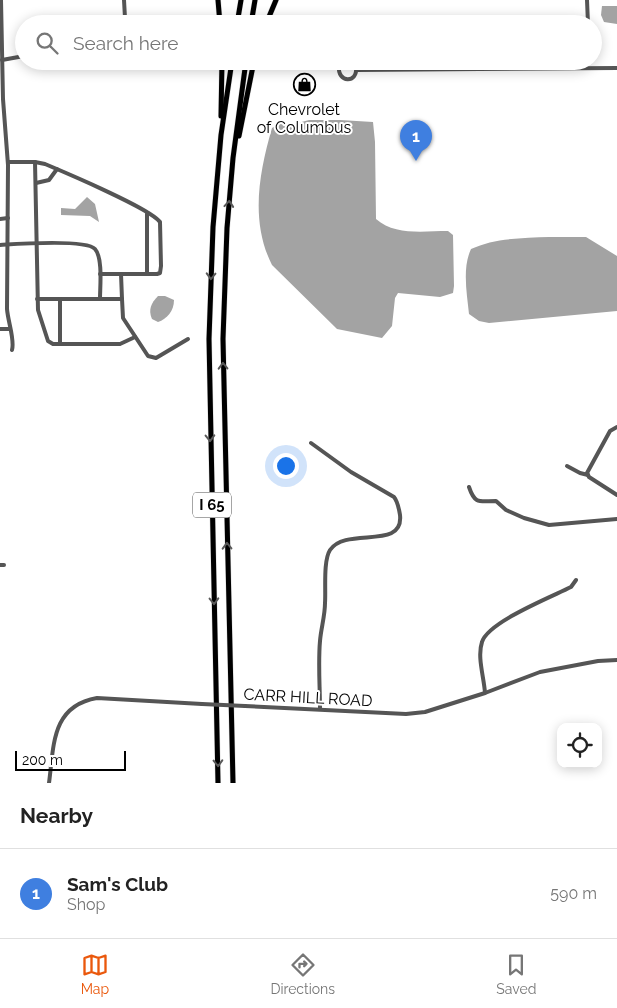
<!DOCTYPE html>
<html lang="en">
<head>
<meta charset="utf-8">
<style>
	:root { --surface:#fff; --page:#f2f2f2; --text:#222; --muted:#767676; --line:#e0e0e0; --accent:#ea580c }
	body { margin:0; font-family:Raleway,sans-serif; background:var(--page); color:var(--text) }
	.controls { position:absolute; right:15px; bottom:15px; display:grid; overflow:hidden; border-radius:10px; box-shadow:0 2px 12px #0003 }
	.controls button { width:45px; height:45px; display:grid; place-items:center; padding:0; border:0; border-bottom:1px solid var(--line); background:var(--surface); color:var(--text); font:25px sans-serif }
	.scale { position:absolute; left:15px; bottom:12px; width:111px; box-sizing:border-box; padding-left:5px; border:2px solid #000; border-top:0; font-size:14px; line-height:18px; white-space:nowrap; color:#000; -webkit-text-stroke:4px #fff; paint-order:stroke }
	.you { position:absolute; left:285px; top:465px; width:18px; height:18px; margin:-12px; border:4px solid #fff; border-radius:50%; background:#1a73e8; box-shadow:0 0 0 8px #1a73e833 }
	.badge { display:grid; place-items:center; width:32px; height:32px; border-radius:50%; background:var(--accent); color:#fff; font-size:16px; font-weight:700 }
	.pin { position:absolute; translate:-50% -41px; filter:drop-shadow(0 1px 2px #0008) }
	.pin::after { content:''; position:absolute; top:26px; width:18px; height:15px; background:inherit; clip-path:polygon(0 0,100% 0,50% 100%) }
	.list { margin:0; padding:0; list-style:none }
	h2 { display:flex; justify-content:space-between; align-items:center; height:65px; margin:0; padding:0 20px; font-size:21px }
	h2 small { font-size:16px; font-weight:400; color:var(--muted) }
	.list li { display:grid; grid-template-columns:32px 1fr auto; gap:15px; align-items:center; box-sizing:border-box; height:90px; padding:0 20px; border-top:1px solid var(--line) }
	.list b { display:block; font-size:19px; white-space:nowrap }
	.list p { margin:0; font-size:16px; white-space:nowrap; color:var(--muted) }
	.list em { font-size:16px; font-style:normal; color:var(--muted) }
	.icon { flex:none; width:28px; height:28px; fill:none; stroke:currentColor; stroke-width:2; stroke-linecap:round; stroke-linejoin:round }
	.map { position:relative; flex:none; width:617px; height:783px; overflow:hidden }
	.search { position:absolute; background:var(--surface); box-shadow:0 2px 12px #0003; left:15px; right:15px; top:15px; height:55px; display:flex; align-items:center; gap:12px; box-sizing:border-box; padding:0 18px; border-radius:28px; color:var(--muted); font-size:19px }
	.sheet { height:155px; background:var(--surface) }
	nav { display:flex; justify-content:space-around; align-items:center; box-sizing:border-box; height:70px; border-top:1px solid var(--line); background:var(--surface); font-size:14px; color:var(--muted) }
	nav a { display:grid; justify-items:center; gap:2px }
	nav .on { color:var(--accent) }
	.map>svg:first-child { display:block }
	.water { fill:#a3a3a3 }
	.lines { fill:none; stroke-linecap:round; stroke-linejoin:round }
	.highway-casing { stroke:#dbdbdb; stroke-width:6 }
	.minor { stroke:#555; stroke-width:4 }
	.highway { stroke:#000; stroke-width:5 }
	.minor-bridge { stroke:#555; stroke-width:4 }
	.oneway { stroke:#595959 }
	.labels { text-anchor:middle; stroke-width:4; stroke-linejoin:round; paint-order:stroke }
	.shield { fill:#fff; stroke:#4c4c4c; stroke-width:1 }
	.shield-label { font-size:15px; font-weight:bold; fill:#000 }
	.poi-label { font-size:16px; fill:#000; stroke:#fff }
	.street-label { font-size:16px; fill:#000; stroke:#fff }
</style>
</head>
<body>
<div class="map">
<svg width="617" height="783" viewBox="0 0 617 783">
	<rect width="100%" height="100%" fill="#fff"/>
	<g class="water">
		<polygon points="602,6 617,6 617,24 604,22 601,15"/>
		<path d="M309 120H340L373 122 375 142 376 219C395 236 424 231 448 231L453 235 454 286 453 293 440 297 398 293 395 298 392 326 382 338 337 329 272 265C250 221 259 173 272 128L279 124H294Z"/>
		<polygon points="87,197 95,204 99,222 90,216 61,215 61,208 75,209"/>
		<path d="M549 237H586L617 256V311L489 323 479 321 469 314C467 294 462 268 471 249 494 238 523 238 549 237Z"/>
		<path d="M158 296H165L174 300C174 311 167 319 158 322L152 319C148 310 151 303 158 296Z"/>
	</g>
	<g class="lines">
		<defs>
			<g id="highway">
				<polyline points="218,0 220,24"/>
				<polyline points="237,24 241,0"/>
				<polyline points="251,24 255,0"/>
				<polyline points="266,24 276,0"/>
				<polyline points="221,116 222,61"/>
				<polyline points="239,136 254,61"/>
				<polyline points="218,783 209,339 213,227 221,135 232,61"/>
				<polyline points="233,783 223,339 227,228 233,158 246,61"/>
			</g>
		</defs>
		<use href="#highway" class="highway-casing"/>
		<g class="minor">
			<path d="M1 0 3 99 8 165 7 309C8 322 15 340 12 350"/>
			<polyline points="124,0 125,18"/>
			<polyline points="587,0 588,24"/>
			<polyline points="2,60 24,56"/>
			<path d="M346 61 339 66C337 83 358 84 356 67L350 61"/>
			<polyline points="357,70 617,68"/>
			<path d="M8 162H35L45 164C64 172 151 209 160 222L161 266 160 273 157 274H147V212"/>
			<polyline points="35,162 38,310 48,341 53,344 120,344 135,337"/>
			<polyline points="36,183 49,180 57,169"/>
			<polyline points="0,219 8,218"/>
			<path d="M0 245C16 244 86 239 95 249 103 258 100 287 100 299"/>
			<polyline points="100,274 147,274"/>
			<polyline points="37,299 122,299 121,274"/>
			<polyline points="122,299 123,318 148,356 156,358 188,339"/>
			<polyline points="0,329 9,329"/>
			<polyline points="60,344 60,299"/>
			<polyline points="617,427 610,431 587,473 589,477 617,495"/>
			<path d="M311 443 351 472 394 497C398 502 399 509 400 515 404 551 346 526 330 550 323 561 326 590 325 603 325 616 321 628 320 641 318 663 320 687 320 709"/>
			<polyline points="567,466 580,473 588,475"/>
			<path d="M469 487C475 505 480 501 496 501L506 510 524 518 549 525 617 519"/>
			<polyline points="0,565 4,565"/>
			<path d="M485 693C484 677 477 657 482 642 488 622 551 597 571 587L576 580"/>
			<polyline points="245,706 406,714 425,712 485,693 540,672 598,661 617,660"/>
			<path d="M49 783C54 746 51 706 97 698L202 704"/>
		</g>
		<use href="#highway" class="highway"/>
		<polyline class="minor-bridge" points="202,704 245,706"/>
	</g>
	<defs><path id="oneway-chevron" d="M-2-3.5L2.5 0L-2 3.5" fill="none" stroke-width="1.6" stroke-linecap="round" stroke-linejoin="round" transform="scale(1.25)"/></defs>
	<g class="oneway">
		<use href="#oneway-chevron" transform="translate(229 204) rotate(-85)"/>
		<use href="#oneway-chevron" transform="translate(211 276) rotate(92)"/>
		<use href="#oneway-chevron" transform="translate(223 366) rotate(-91)"/>
		<use href="#oneway-chevron" transform="translate(210 438) rotate(89)"/>
		<use href="#oneway-chevron" transform="translate(227 546) rotate(-91)"/>
		<use href="#oneway-chevron" transform="translate(214 601) rotate(89)"/>
		<use href="#oneway-chevron" transform="translate(218 763) rotate(88)"/>
	</g>
	<defs>
		<symbol id="shop-ring" viewBox="-11 -11 22 22"><circle r="9.5" fill="#fff" stroke="#000" stroke-width="1.5"/><path d="M-5-2.5h2.3a2.7 3.5 0 0 1 5.4 0H5L5.5 6h-11ZM-1.5-2.5h3a1.5 2.3 0 0 0-3 0Z" fill="#000"/></symbol>
	</defs>
	<g fill-rule="evenodd">
		<use href="#shop-ring" x="292" y="72" width="25" height="25"/>
	</g>
	<g class="labels">
		<rect class="shield" x="193" y="492.5" width="38" height="25" rx="4"/>
		<g class="shield-label">
			<text x="212" y="510">I 65</text>
		</g>
		<g class="poi-label">
			<text x="304" y="115">Chevrolet<tspan x="304" dy="18">of Columbus</tspan></text>
		</g>
		<g class="street-label">
			<text transform="translate(308 697) rotate(3)" y="6">CARR HILL ROAD</text>
		</g>
	</g>
</svg>
<div class="controls">
<button><svg class="icon" aria-label="locate" viewBox="0 0 24 24"><circle cx="12" cy="12" r="6"/><path d="M12 2v4M12 18v4M2 12h4M18 12h4"/></svg></button>
</div>
<div class="scale">200 m</div>
<div class="you"></div>
<div class="pin badge" style="left:416px;top:161px;background:#3f7fe0">1</div>
<div class="search"><svg class="icon" aria-label="search" viewBox="0 0 24 24"><circle cx="10" cy="10" r="6"/><path d="M15 15l6 6"/></svg>Search here</div>
</div>
<section class="sheet">
<h2>Nearby<small></small></h2>
<ul class="list">
<li><span class="badge" style="background:#3f7fe0">1</span><div><b>Sam's Club</b><p>Shop</p></div><em>590 m</em></li>
</ul>
</section>
<nav>
<a class="on"><svg class="icon" aria-label="map" viewBox="0 0 24 24"><path d="M3 6l6-2 6 2 6-2v14l-6 2-6-2-6 2zM9 4v14M15 6v14"/></svg>Map</a>
<a><svg class="icon" aria-label="directions" viewBox="0 0 24 24"><path d="M12 3l9 9-9 9-9-9zM9 14v-3h6M13 9l2 2-2 2"/></svg>Directions</a>
<a><svg class="icon" aria-label="saved" viewBox="0 0 24 24"><path d="M7 4h10v16l-5-4-5 4z"/></svg>Saved</a>
</nav>
</body>
</html>
